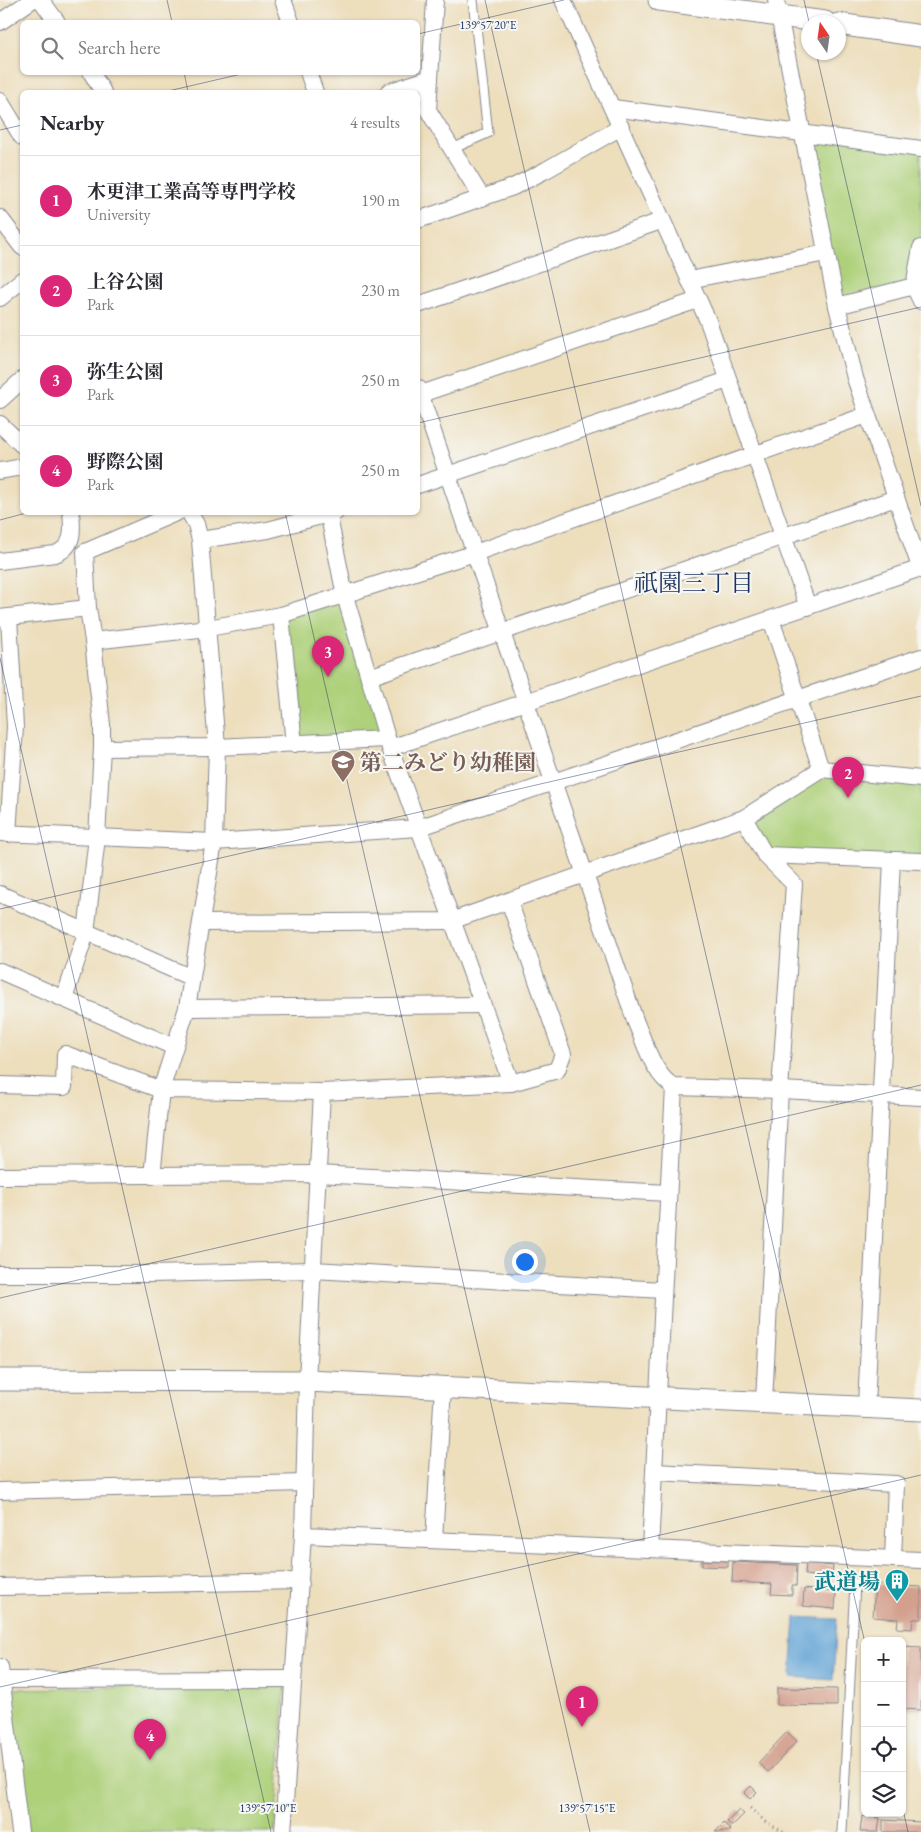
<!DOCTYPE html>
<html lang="en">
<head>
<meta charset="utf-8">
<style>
	:root { --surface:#fff; --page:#f7f7f7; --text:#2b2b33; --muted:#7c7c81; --line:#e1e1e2; --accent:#db2777 }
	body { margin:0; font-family:"EB Garamond","Noto Serif JP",serif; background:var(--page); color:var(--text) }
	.controls { position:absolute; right:15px; bottom:15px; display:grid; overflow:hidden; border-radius:8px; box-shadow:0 1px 4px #0004 }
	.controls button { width:45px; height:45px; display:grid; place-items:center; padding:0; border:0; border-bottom:1px solid var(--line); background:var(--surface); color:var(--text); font:25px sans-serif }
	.compass { position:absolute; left:801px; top:15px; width:45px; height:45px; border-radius:50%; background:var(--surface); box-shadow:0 1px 4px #0004; rotate:347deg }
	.you { position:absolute; left:524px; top:1261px; width:18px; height:18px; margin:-12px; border:4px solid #fff; border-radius:50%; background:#1a73e8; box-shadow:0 0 0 8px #1a73e833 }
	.badge { display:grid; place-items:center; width:32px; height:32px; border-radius:50%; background:var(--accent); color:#fff; font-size:16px; font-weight:700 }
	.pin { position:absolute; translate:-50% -41px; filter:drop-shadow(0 1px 2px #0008) }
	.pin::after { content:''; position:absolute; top:26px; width:18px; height:15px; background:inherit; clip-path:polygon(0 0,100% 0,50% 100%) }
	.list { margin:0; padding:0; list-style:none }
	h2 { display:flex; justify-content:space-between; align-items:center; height:65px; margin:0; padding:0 20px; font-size:21px }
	h2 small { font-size:16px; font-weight:400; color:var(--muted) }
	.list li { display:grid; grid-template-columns:32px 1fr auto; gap:15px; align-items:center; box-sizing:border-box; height:90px; padding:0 20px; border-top:1px solid var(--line) }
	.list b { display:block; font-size:19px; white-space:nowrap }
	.list p { margin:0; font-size:16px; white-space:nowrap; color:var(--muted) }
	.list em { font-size:16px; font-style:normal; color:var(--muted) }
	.icon { flex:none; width:28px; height:28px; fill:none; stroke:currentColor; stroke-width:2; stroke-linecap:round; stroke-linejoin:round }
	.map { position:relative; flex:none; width:921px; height:1832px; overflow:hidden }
	.search { position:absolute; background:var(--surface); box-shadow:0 1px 4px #0004; left:20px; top:20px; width:400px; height:55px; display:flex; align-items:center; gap:12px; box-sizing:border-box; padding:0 18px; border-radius:8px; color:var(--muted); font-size:19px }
	.panel { position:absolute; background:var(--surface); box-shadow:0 1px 4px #0004; left:20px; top:90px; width:400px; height:425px; border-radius:8px }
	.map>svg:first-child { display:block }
	.green { fill:#add079; stroke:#64806c }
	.water { fill:#63a4d6; stroke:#3f6a9a }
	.building { fill:#d4a08e }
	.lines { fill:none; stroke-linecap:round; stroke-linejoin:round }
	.service-casing { stroke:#84868d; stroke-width:11 }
	.minor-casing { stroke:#84868d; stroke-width:18 }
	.tertiary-casing { stroke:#84868d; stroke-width:23 }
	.path { stroke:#84868d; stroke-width:3; stroke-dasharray:1 4; stroke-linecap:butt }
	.service { stroke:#fff; stroke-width:9 }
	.minor { stroke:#fff; stroke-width:16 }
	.tertiary { stroke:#fff; stroke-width:21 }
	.ticks { fill:none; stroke:#1b2f5e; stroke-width:1; stroke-opacity:0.45 }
	.labels { text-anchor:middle; stroke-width:4; stroke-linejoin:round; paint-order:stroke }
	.education-label { font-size:22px; font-weight:bold; fill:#785e54; stroke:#f6f6f2; text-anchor:start }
	.culture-label { font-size:22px; font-weight:bold; fill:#0d838f; stroke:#f6f6f2; text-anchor:end }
	.neighbourhood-label { font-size:24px; fill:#1b2f5e; stroke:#f6f6f2 }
	.ticks-label { font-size:12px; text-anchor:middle; fill:#1b2f5e; stroke:#f6f6f2; stroke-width:4; stroke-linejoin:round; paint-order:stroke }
</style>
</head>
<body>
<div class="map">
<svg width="921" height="1832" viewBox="0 0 921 1832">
	<rect width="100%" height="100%" fill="#f6f6f2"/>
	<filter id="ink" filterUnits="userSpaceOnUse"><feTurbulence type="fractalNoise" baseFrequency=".02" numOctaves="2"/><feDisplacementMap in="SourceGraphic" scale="10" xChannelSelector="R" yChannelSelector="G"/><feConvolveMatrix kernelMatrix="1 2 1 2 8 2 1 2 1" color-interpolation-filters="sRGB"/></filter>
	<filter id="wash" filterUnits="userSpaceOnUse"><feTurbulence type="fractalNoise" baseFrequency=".0096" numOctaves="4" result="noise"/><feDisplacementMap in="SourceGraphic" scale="20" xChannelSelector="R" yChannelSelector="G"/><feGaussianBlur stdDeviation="1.12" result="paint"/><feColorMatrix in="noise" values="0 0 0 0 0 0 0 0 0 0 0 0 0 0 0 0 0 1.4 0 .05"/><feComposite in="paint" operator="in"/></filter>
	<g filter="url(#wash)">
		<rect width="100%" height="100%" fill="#eddebc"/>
		<g class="green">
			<polygon points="804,134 921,149 921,248 914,286 837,306"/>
			<polygon points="345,596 387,739 294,744 281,615"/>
			<polygon points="821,769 921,779 921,861 765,855 744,818"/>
			<polygon points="285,1685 275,1832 28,1832 10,1689"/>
		</g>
		<polygon class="water" points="795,1617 837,1619 833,1680 791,1677"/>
		<g id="blocks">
			<g class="building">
				<polygon points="702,1560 728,1561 728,1567 702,1566"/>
				<polygon points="733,1562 797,1565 796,1586 792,1586 792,1595 771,1594 772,1584 732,1582"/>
				<polygon points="806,1563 833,1566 832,1578 805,1575"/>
				<polygon points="875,1584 921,1587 921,1619 913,1619 912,1629 897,1628 898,1619 873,1617"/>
				<polygon points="804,1589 836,1592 835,1609 803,1606"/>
				<polygon points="902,1646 921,1647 921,1710 902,1709"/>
				<polygon points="777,1688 837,1689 837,1706 777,1705"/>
				<polygon points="787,1732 797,1741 768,1772 758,1763"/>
				<polygon points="751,1786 757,1792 750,1799 744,1793"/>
				<polygon points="739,1810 744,1814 732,1826 727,1822"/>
				<polygon points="862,1816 880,1818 878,1832 860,1832"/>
				<polygon points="883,1820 921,1822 921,1832 883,1832"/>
				<polygon points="724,1823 731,1831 715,1832"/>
			</g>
		</g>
	</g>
	<g filter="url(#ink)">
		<use href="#blocks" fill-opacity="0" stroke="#84868d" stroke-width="1"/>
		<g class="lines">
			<defs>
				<g id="service">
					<polyline points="452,149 488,133 473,0"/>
					<polyline points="842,1832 855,1583"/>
				</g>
				<g id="minor">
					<polyline points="41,0 57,22"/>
					<polyline points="283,0 291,22"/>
					<polyline points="435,0 428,110 482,198"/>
					<polyline points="563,0 708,321 808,607"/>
					<polyline points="776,0 837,306 855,378 921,570"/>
					<polyline points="0,22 32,0"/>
					<polyline points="91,72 103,92"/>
					<polyline points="308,72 315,92"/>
					<polyline points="388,92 430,78"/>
					<polyline points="0,101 22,137"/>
					<polyline points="613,108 921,149"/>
					<polyline points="0,218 22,247"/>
					<polyline points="418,220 513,187 546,170 621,127"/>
					<polyline points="921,248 914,286 921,301"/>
					<polyline points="689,280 826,253"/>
					<polyline points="0,298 22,280"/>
					<polyline points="418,305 661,221"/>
					<polyline points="837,306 914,286"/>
					<path d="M418 388 636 1023C646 1045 653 1074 674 1087L780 1090 921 1097"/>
					<polyline points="418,395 698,300"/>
					<polyline points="0,400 22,380"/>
					<polyline points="0,424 22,445"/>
					<polyline points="0,471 22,467"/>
					<polyline points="418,485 728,380"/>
					<polyline points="328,512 345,596 390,748 511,1083"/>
					<polyline points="200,540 268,530 336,512"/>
					<path d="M0 561 55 554C74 547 73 531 71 512"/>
					<polyline points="281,615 294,744"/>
					<polyline points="0,618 88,608"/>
					<polyline points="771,619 821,769"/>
					<polyline points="93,641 208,628 281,615 475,553 867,415"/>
					<polyline points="369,677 896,498"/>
					<polyline points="102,748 217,747 387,739"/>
					<polyline points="390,748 921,568"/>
					<polyline points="744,818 765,855 794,884 780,1090 764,1402"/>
					<polyline points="0,833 214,842 418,828 921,657"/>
					<polyline points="8,834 15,727 9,617"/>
					<polyline points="765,855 921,861"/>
					<polyline points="0,894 192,978"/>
					<polyline points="202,923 451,921 744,818 821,769 921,779"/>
					<polyline points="0,971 174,1047"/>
					<polyline points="64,999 86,933 97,837 102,748 102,725 93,641 88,608 85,552 178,512"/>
					<polyline points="187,1008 482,1005"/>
					<polyline points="0,1085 64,1087 65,1054 161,1090 322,1092 511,1083 557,1070 563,1054 509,901"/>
					<polyline points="0,1176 317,1174 668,1193"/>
					<polyline points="152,1176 161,1090 187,1008 214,842 217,747 200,540 196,524 189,512"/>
					<polyline points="0,1274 151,1274 313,1270 663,1290"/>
					<polyline points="866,1407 892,860"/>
					<polyline points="654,1472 896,1484 893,1559"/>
					<polyline points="0,1491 304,1483"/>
					<polyline points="303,1535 921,1560"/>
					<polyline points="434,1540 443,1387"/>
					<polyline points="650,1549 674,1087"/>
					<polyline points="0,1587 300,1581"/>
					<polyline points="0,1667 20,1832"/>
					<polyline points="2,1680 293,1679"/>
					<polyline points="283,1832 303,1535 307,1381 322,1092"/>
				</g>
				<g id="tertiary">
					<polyline points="659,0 825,22"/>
					<polyline points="838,24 921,36"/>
					<polyline points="0,1380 307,1381 921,1410"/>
				</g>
			</defs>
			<use href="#service" class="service-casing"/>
			<use href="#minor" class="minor-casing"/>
			<use href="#tertiary" class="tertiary-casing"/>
			<polyline class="path" points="750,1808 766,1822 783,1832"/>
			<use href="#service" class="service"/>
			<use href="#minor" class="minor"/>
			<use href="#tertiary" class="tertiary"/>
		</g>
	</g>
	<path class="ticks" d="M167 0 172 22M485 0 865 1643M804 0 809 22M418 34 564 0M816 52 921 506M184 72 188 92M164 92 250 72M0 130 22 125M418 423 921 307M285 512 590 1832M0 520 30 512M0 658 271 1832M0 909 921 696M0 1298 921 1085M0 1687 921 1475M902 1805 908 1832"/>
	<defs>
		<symbol id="school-pin" viewBox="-11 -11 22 30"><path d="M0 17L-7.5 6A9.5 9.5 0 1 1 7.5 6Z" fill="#8d6e63" stroke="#f6f6f2"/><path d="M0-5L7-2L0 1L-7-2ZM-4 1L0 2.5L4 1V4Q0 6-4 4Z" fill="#fff"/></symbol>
		<symbol id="building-pin" viewBox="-11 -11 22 30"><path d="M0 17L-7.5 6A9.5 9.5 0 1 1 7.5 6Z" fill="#0f9aa8" stroke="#f6f6f2"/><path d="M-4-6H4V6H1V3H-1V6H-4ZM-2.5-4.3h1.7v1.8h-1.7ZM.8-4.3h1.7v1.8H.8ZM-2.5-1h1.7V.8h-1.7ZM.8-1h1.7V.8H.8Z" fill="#fff"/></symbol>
	</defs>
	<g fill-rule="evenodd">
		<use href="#school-pin" x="329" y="748" width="28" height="38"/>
		<use href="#building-pin" x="883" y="1567" width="28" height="38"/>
	</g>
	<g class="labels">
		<g class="education-label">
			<text x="360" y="770">第二みどり幼稚園</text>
		</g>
		<g class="culture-label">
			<text x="880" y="1589">武道場</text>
		</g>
		<g class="neighbourhood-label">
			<text x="694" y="591">祇園三丁目</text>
		</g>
	</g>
	<g class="ticks-label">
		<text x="488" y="29">139°57'20"E</text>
		<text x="268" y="1812">139°57'10"E</text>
		<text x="587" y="1812">139°57'15"E</text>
	</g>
</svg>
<div class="controls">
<button>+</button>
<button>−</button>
<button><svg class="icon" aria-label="locate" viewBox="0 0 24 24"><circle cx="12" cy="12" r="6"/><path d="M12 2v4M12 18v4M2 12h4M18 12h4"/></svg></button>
<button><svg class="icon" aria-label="layers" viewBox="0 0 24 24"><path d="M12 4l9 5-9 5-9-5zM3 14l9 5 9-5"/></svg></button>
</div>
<svg class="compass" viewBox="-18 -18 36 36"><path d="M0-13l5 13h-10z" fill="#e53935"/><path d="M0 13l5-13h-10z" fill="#7c7c81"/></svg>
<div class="you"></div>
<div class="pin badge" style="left:582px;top:1727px">1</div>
<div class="pin badge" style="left:848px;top:798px">2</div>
<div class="pin badge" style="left:328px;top:677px">3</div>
<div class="pin badge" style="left:150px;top:1760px">4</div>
<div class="search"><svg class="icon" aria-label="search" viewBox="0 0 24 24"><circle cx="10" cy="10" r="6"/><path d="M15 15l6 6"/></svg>Search here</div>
<section class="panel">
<h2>Nearby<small>4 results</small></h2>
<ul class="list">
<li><span class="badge">1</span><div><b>木更津工業高等専門学校</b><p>University</p></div><em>190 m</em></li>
<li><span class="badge">2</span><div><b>上谷公園</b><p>Park</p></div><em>230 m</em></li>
<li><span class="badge">3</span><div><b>弥生公園</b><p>Park</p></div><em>250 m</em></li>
<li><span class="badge">4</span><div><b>野際公園</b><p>Park</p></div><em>250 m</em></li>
</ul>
</section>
</div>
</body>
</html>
